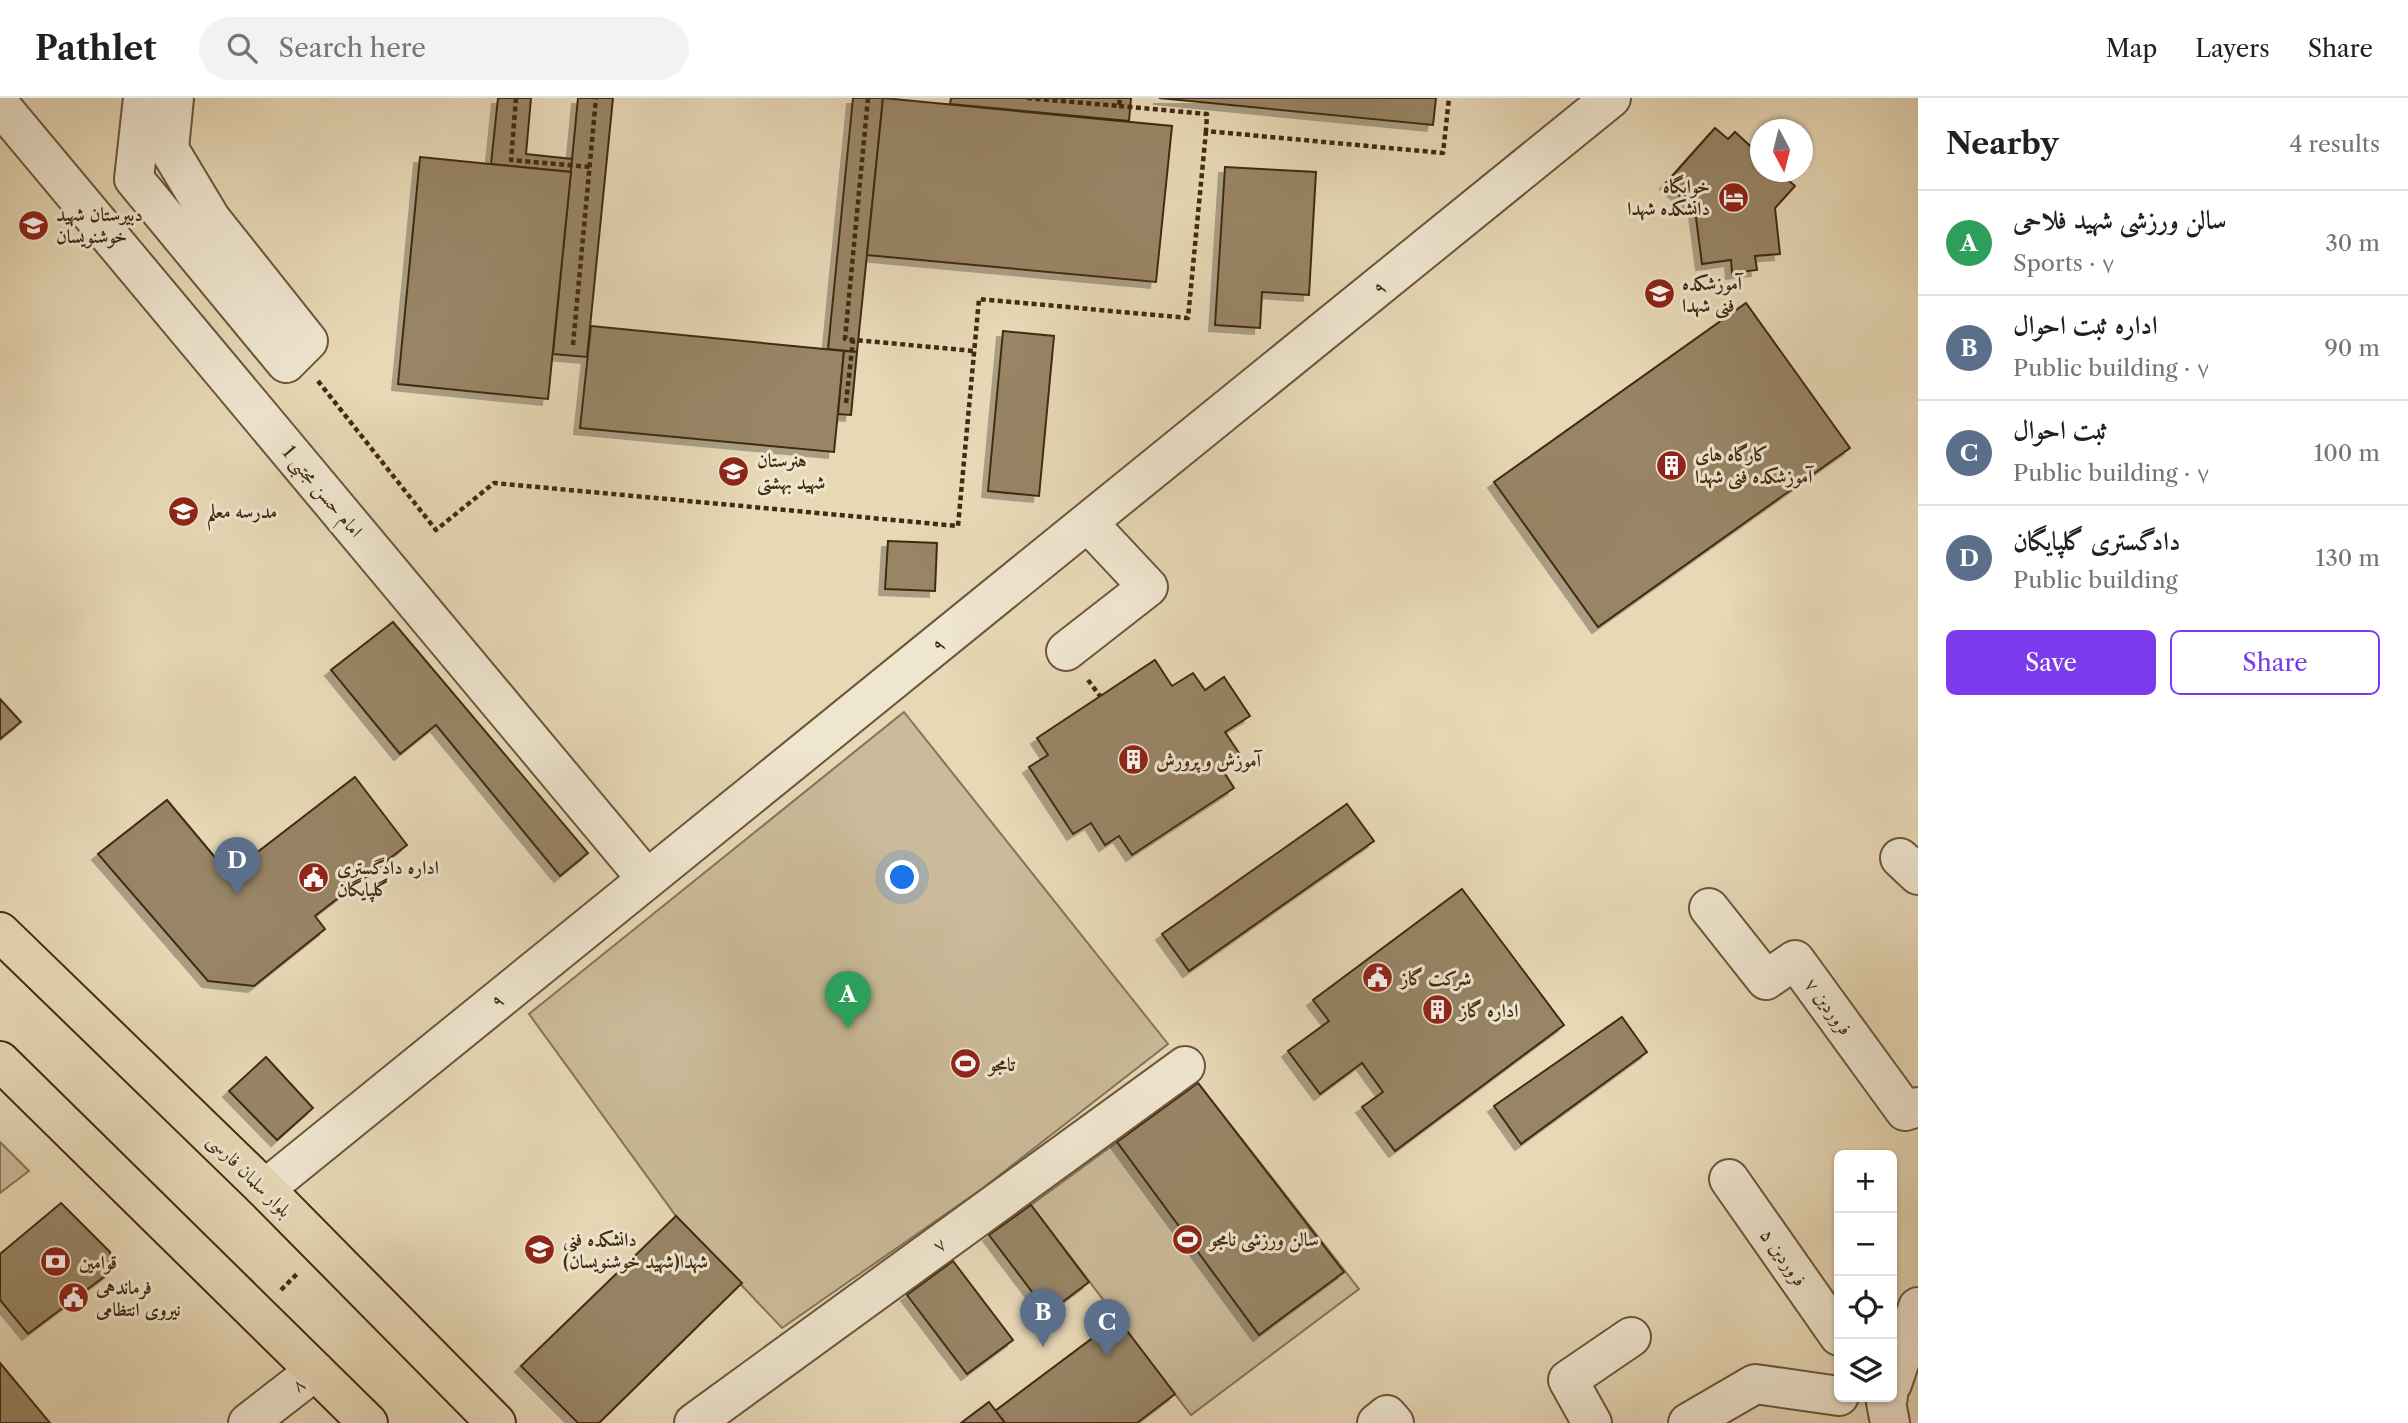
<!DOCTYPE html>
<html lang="en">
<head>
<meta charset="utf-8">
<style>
	:root { --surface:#fff; --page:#f2f2f2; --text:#202124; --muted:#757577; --line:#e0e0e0; --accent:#7c3aed }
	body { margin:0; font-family:"Libre Caslon Text",Amiri,serif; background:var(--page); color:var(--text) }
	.controls { position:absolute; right:21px; bottom:21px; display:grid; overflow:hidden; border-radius:10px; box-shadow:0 2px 5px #0004 }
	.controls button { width:63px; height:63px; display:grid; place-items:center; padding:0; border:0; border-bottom:2px solid var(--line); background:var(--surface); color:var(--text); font:35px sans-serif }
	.compass { position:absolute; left:1750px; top:21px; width:63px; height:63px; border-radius:50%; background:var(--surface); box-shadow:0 2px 5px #0004; rotate:173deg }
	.you { position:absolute; left:903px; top:780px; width:24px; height:24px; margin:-18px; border:5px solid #fff; border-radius:50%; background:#1a73e8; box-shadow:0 0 0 10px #1a73e833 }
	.badge { display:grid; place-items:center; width:46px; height:46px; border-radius:50%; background:var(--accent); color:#fff; font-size:23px; font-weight:700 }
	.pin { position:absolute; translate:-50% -58px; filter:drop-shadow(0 2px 4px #0008) }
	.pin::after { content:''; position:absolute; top:37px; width:24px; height:21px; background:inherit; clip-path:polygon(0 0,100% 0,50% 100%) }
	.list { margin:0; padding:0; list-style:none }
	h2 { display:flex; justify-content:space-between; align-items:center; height:91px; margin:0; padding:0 28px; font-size:30px }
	h2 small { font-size:23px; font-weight:400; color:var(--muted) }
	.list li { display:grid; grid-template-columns:46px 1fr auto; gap:21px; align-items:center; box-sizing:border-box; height:105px; padding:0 28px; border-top:2px solid var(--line) }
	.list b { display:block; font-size:26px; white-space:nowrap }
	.list p { margin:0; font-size:23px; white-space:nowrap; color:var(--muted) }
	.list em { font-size:23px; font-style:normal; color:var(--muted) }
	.actions { display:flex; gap:14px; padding:21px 28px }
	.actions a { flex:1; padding:16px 0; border:2px solid var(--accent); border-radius:10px; text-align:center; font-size:24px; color:var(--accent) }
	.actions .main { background:var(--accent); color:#fff }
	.icon { flex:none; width:38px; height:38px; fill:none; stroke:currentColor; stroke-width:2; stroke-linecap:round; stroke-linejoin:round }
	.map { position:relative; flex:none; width:1918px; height:1325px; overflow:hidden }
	header { display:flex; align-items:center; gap:42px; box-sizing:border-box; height:98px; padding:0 35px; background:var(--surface); border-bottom:2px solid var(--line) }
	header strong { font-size:33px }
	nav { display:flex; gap:38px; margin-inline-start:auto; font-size:24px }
	.search { width:490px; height:63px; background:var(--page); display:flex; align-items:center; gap:18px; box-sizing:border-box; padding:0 24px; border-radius:38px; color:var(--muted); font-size:26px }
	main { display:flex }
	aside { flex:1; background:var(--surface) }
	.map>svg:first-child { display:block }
	.green { fill:#cbbb9a; stroke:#877355; stroke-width:2 }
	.building { fill:#988566; stroke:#432b10; stroke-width:2; filter:url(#shadow) }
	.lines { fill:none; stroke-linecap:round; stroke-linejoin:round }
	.minor-casing { stroke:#6c563a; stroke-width:42 }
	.major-casing { stroke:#432b10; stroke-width:42 }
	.path { stroke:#432b10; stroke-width:4.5; stroke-dasharray:5 3.5; stroke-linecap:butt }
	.minor { stroke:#efe6d0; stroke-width:38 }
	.major { stroke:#e7d8b6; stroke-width:38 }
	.labels { text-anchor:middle; stroke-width:6; stroke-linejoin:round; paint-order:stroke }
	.poi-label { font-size:19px; font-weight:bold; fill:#432b10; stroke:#efe6d0; text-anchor:start }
	.street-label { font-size:19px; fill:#432b10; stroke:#efe6d0 }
</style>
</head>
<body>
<header>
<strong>Pathlet</strong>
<div class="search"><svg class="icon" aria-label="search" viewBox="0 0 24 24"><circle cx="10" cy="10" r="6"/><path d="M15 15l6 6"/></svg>Search here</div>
<nav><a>Map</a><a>Layers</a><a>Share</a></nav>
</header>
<main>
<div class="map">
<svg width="1918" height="1325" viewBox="0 0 1918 1325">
	<defs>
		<filter id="shadow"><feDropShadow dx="-6" dy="6" stdDeviation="0" flood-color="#0004"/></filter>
	</defs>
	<rect width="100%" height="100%" fill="#e7d8b6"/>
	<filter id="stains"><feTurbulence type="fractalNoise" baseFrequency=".00286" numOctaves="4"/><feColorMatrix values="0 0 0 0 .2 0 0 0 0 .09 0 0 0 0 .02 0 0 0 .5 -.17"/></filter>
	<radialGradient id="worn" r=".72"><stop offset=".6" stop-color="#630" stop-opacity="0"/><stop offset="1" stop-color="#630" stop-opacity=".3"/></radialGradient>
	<g class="green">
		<polygon points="904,614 1168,946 983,1090 782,1230 676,1118 529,916"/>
		<polygon points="1198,985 1359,1191 1191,1317 1031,1107"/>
		<polygon points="0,1044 29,1073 0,1095"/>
	</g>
	<g class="building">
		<polygon points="498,0 531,0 526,56 572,61 571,74 491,66"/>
		<polygon points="613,0 587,259 553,256 578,0"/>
		<polygon points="853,0 883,0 857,254 828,251"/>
		<polygon points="883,0 1172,28 1156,184 867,157"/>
		<polygon points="951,0 1131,0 1129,23 950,6"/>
		<polygon points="1159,0 1436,0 1433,27"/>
		<polygon points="1715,30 1728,41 1735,34 1760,57 1760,74 1779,74 1795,88 1775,110 1780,156 1755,158 1757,172 1732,175 1731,162 1702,166 1695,112 1666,85"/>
		<polygon points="420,59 571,74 548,301 398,286"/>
		<polygon points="1225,69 1316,74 1309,197 1262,194 1260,230 1215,227"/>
		<polygon points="1746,205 1850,350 1598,529 1494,384"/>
		<polygon points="591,228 844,253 834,354 580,330"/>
		<polygon points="1003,233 1054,238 1039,398 988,393"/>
		<polygon points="844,253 857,254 851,317 838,316"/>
		<polygon points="888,443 937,445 935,493 885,491"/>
		<polygon points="393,524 588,755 560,778 436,627 400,656 331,572"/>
		<polygon points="1155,562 1172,588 1193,575 1205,592 1224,579 1250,618 1225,634 1239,655 1220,668 1234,690 1132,757 1119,738 1105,747 1091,725 1073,736 1029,669 1048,657 1037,640"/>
		<polygon points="0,601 21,624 0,641"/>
		<polygon points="355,679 407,747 315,818 325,831 254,888 208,883 98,756 167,702 229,776"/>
		<polygon points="1347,706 1374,743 1189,873 1162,836"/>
		<polygon points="1462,791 1564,927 1395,1053 1362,1009 1383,994 1362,965 1320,996 1288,953 1329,923 1313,902"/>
		<polygon points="1622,919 1647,954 1521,1046 1494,1008"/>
		<polygon points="266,959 313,1010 277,1042 229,993"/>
		<polygon points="1198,985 1344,1174 1259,1237 1117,1044"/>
		<polygon points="61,1105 110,1154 113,1172 28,1236 0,1202 0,1156"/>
		<polygon points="1031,1107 1089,1184 1048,1215 989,1137"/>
		<polygon points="676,1118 742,1185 599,1325 578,1325 521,1268"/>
		<polygon points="953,1163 1013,1242 967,1276 907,1197"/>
		<polygon points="1118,1221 1175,1296 1137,1325 1005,1325 995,1313"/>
		<polygon points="0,1265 50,1325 0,1325"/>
		<polygon points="989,1304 1005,1325 961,1325"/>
	</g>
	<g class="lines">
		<defs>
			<g id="minor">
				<polyline points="143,0 134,81 286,265 308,243 211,121 169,51 174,0"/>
				<polyline points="0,7 646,780"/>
				<polyline points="1066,553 1148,489 1088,425"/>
				<polyline points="1900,760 1918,777"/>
				<polyline points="1709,810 1766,882 1795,862 1905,1013 1918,1009"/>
				<polyline points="1729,1081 1839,1238"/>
				<polyline points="265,1091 1611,0"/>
				<polyline points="1892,1286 1918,1209"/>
				<polyline points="1888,1299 1886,1304 1890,1325"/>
				<polyline points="248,1325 315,1273"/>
				<polyline points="694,1325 1185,968"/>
				<polyline points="1377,1325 1387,1317 1394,1325"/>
				<polyline points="1592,1325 1568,1282 1631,1239"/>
				<polyline points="1688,1325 1755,1286 1839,1298"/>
			</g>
			<g id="major">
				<polyline points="0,834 265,1091 496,1325"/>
				<polyline points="0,963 368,1325"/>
			</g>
		</defs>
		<use href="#minor" class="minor-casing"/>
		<use href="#major" class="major-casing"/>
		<g class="path">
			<polyline points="516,0 511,62 590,69"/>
			<polyline points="868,0 845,241 974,253"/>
			<polyline points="1027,0 1119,8 1120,0"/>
			<polyline points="1119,8 1207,16 1206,33 1443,55 1449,0"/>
			<polyline points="573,247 596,0"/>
			<polyline points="318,283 436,432 494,385 958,428 979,201 1188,220 1206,33"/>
			<polyline points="846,305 853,242"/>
			<polyline points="1088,582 1100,598"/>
			<polyline points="281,1192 297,1176"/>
		</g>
		<use href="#minor" class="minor"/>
		<use href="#major" class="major"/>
	</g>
	<defs>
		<symbol id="hotel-disc" viewBox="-11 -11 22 22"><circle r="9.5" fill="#8f2418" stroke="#efe6d0"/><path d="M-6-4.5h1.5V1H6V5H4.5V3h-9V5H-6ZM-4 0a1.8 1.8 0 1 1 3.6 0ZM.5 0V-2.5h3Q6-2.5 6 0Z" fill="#fff"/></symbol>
		<symbol id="school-disc" viewBox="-11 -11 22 22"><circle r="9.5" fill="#8f2418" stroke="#efe6d0"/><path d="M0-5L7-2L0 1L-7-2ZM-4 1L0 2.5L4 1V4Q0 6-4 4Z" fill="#fff"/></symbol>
		<symbol id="building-disc" viewBox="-11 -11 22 22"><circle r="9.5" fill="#8f2418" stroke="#efe6d0"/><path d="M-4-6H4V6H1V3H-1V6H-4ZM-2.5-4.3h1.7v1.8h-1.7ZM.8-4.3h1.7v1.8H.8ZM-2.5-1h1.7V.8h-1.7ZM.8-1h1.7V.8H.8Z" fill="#fff"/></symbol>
		<symbol id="civic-disc" viewBox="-11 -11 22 22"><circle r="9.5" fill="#8f2418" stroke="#efe6d0"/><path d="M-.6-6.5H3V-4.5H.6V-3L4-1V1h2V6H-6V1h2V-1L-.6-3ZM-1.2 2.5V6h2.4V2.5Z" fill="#fff"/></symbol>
		<symbol id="stadium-disc" viewBox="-11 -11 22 22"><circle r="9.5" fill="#8f2418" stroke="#efe6d0"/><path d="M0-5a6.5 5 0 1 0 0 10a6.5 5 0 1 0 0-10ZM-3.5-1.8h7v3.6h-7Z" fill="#fff"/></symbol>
		<symbol id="university-disc" viewBox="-11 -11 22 22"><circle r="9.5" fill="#8f2418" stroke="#efe6d0"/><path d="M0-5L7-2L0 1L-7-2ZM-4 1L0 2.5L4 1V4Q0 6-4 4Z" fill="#fff"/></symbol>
		<symbol id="bank-disc" viewBox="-11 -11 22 22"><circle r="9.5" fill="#8f2418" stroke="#efe6d0"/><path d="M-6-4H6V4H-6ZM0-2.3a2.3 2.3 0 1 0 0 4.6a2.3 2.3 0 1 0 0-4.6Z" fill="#fff"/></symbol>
	</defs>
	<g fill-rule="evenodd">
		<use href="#hotel-disc" x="1716" y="82" width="35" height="35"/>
		<use href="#school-disc" x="16" y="110" width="35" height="35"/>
		<use href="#school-disc" x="1642" y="178" width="35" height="35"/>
		<use href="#building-disc" x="1654" y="350" width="35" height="35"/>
		<use href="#school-disc" x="716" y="356" width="35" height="35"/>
		<use href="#school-disc" x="166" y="396" width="35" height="35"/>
		<use href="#building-disc" x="1116" y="644" width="35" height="35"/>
		<use href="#civic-disc" x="296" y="762" width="35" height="35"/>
		<use href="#civic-disc" x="1360" y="862" width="35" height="35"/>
		<use href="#building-disc" x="1420" y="894" width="35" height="35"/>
		<use href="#stadium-disc" x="948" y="948" width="35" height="35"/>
		<use href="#stadium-disc" x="1170" y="1124" width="35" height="35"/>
		<use href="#university-disc" x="522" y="1134" width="35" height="35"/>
		<use href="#bank-disc" x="38" y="1146" width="35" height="35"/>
		<use href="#civic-disc" x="56" y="1182" width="35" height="35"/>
	</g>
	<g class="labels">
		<g class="poi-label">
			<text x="1710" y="95" text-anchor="end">خوابگاه<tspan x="1710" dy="22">دانشکده شهدا</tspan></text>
			<text x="56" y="123">دبیرستان شهید<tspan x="56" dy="22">خوشنویسان</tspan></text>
			<text x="1682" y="192">آموزشکده<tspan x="1682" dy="22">فنی شهدا</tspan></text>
			<text x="1695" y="363">کارگاه های<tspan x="1695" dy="22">آموزشکده فنی شهدا</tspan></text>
			<text x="757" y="369">هنرستان<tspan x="757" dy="22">شهید بهشتی</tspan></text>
			<text x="207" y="420">مدرسه معلم</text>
			<text x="1156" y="669">آموزش و پرورش</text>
			<text x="337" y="776">اداره دادگستری<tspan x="337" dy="22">گلپایگان</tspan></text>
			<text x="1401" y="887">شرکت گاز</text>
			<text x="1460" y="919">اداره گاز</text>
			<text x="989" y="973">تامجو</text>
			<text x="563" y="1148">دانشکده فنی<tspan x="563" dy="22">شهدا(شهید خوشنویسان)</tspan></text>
			<text x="1210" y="1148">سالن ورزشی نامجو</text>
			<text x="79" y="1171">قوامین</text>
			<text x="96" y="1196">فرماندهی<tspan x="96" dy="22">نیروی انتظامی</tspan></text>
		</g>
		<g class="street-label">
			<text transform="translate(1379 189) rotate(-39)" y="7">۹</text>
			<text transform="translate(323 393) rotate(50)" y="7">امام حسن مجتبی 1</text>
			<text transform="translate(938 546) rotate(-39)" y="7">۹</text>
			<text transform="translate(497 902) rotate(-39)" y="7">۹</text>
			<text transform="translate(1829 908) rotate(54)" y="7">فروردین ۷</text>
			<text transform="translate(250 1077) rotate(45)" y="7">بلوار سلمان فارسی</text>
			<text transform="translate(939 1146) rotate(-36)" y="7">۷</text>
			<text transform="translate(1784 1159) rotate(55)" y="7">فروردین ۵</text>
			<text transform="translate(298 1286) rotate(-37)" y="7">۸</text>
		</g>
	</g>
	<rect width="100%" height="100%" filter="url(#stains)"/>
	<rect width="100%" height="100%" fill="url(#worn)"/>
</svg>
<div class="controls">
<button>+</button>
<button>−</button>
<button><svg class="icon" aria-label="locate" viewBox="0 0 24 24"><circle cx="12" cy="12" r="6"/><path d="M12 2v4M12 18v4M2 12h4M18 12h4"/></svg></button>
<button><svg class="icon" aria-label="layers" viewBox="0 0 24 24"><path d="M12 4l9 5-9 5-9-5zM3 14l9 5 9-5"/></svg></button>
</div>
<svg class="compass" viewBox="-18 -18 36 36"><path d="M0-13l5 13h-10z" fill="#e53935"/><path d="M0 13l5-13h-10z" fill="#757577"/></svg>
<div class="you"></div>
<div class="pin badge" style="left:848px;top:931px;background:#2e9e5b">A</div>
<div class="pin badge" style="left:1043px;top:1249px;background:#5c6f8a">B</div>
<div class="pin badge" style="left:1107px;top:1259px;background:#5c6f8a">C</div>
<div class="pin badge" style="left:237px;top:797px;background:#5c6f8a">D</div>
</div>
<aside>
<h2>Nearby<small>4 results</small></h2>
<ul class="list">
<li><span class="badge" style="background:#2e9e5b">A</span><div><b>سالن ورزشی شهید فلاحی</b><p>Sports · ۷</p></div><em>30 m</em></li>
<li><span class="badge" style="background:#5c6f8a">B</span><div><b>اداره ثبت احوال</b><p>Public building · ۷</p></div><em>90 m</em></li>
<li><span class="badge" style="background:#5c6f8a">C</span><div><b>ثبت احوال</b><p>Public building · ۷</p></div><em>100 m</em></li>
<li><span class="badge" style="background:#5c6f8a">D</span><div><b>دادگستری گلپایگان</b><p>Public building</p></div><em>130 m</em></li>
</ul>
<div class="actions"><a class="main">Save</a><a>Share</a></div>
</aside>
</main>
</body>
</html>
